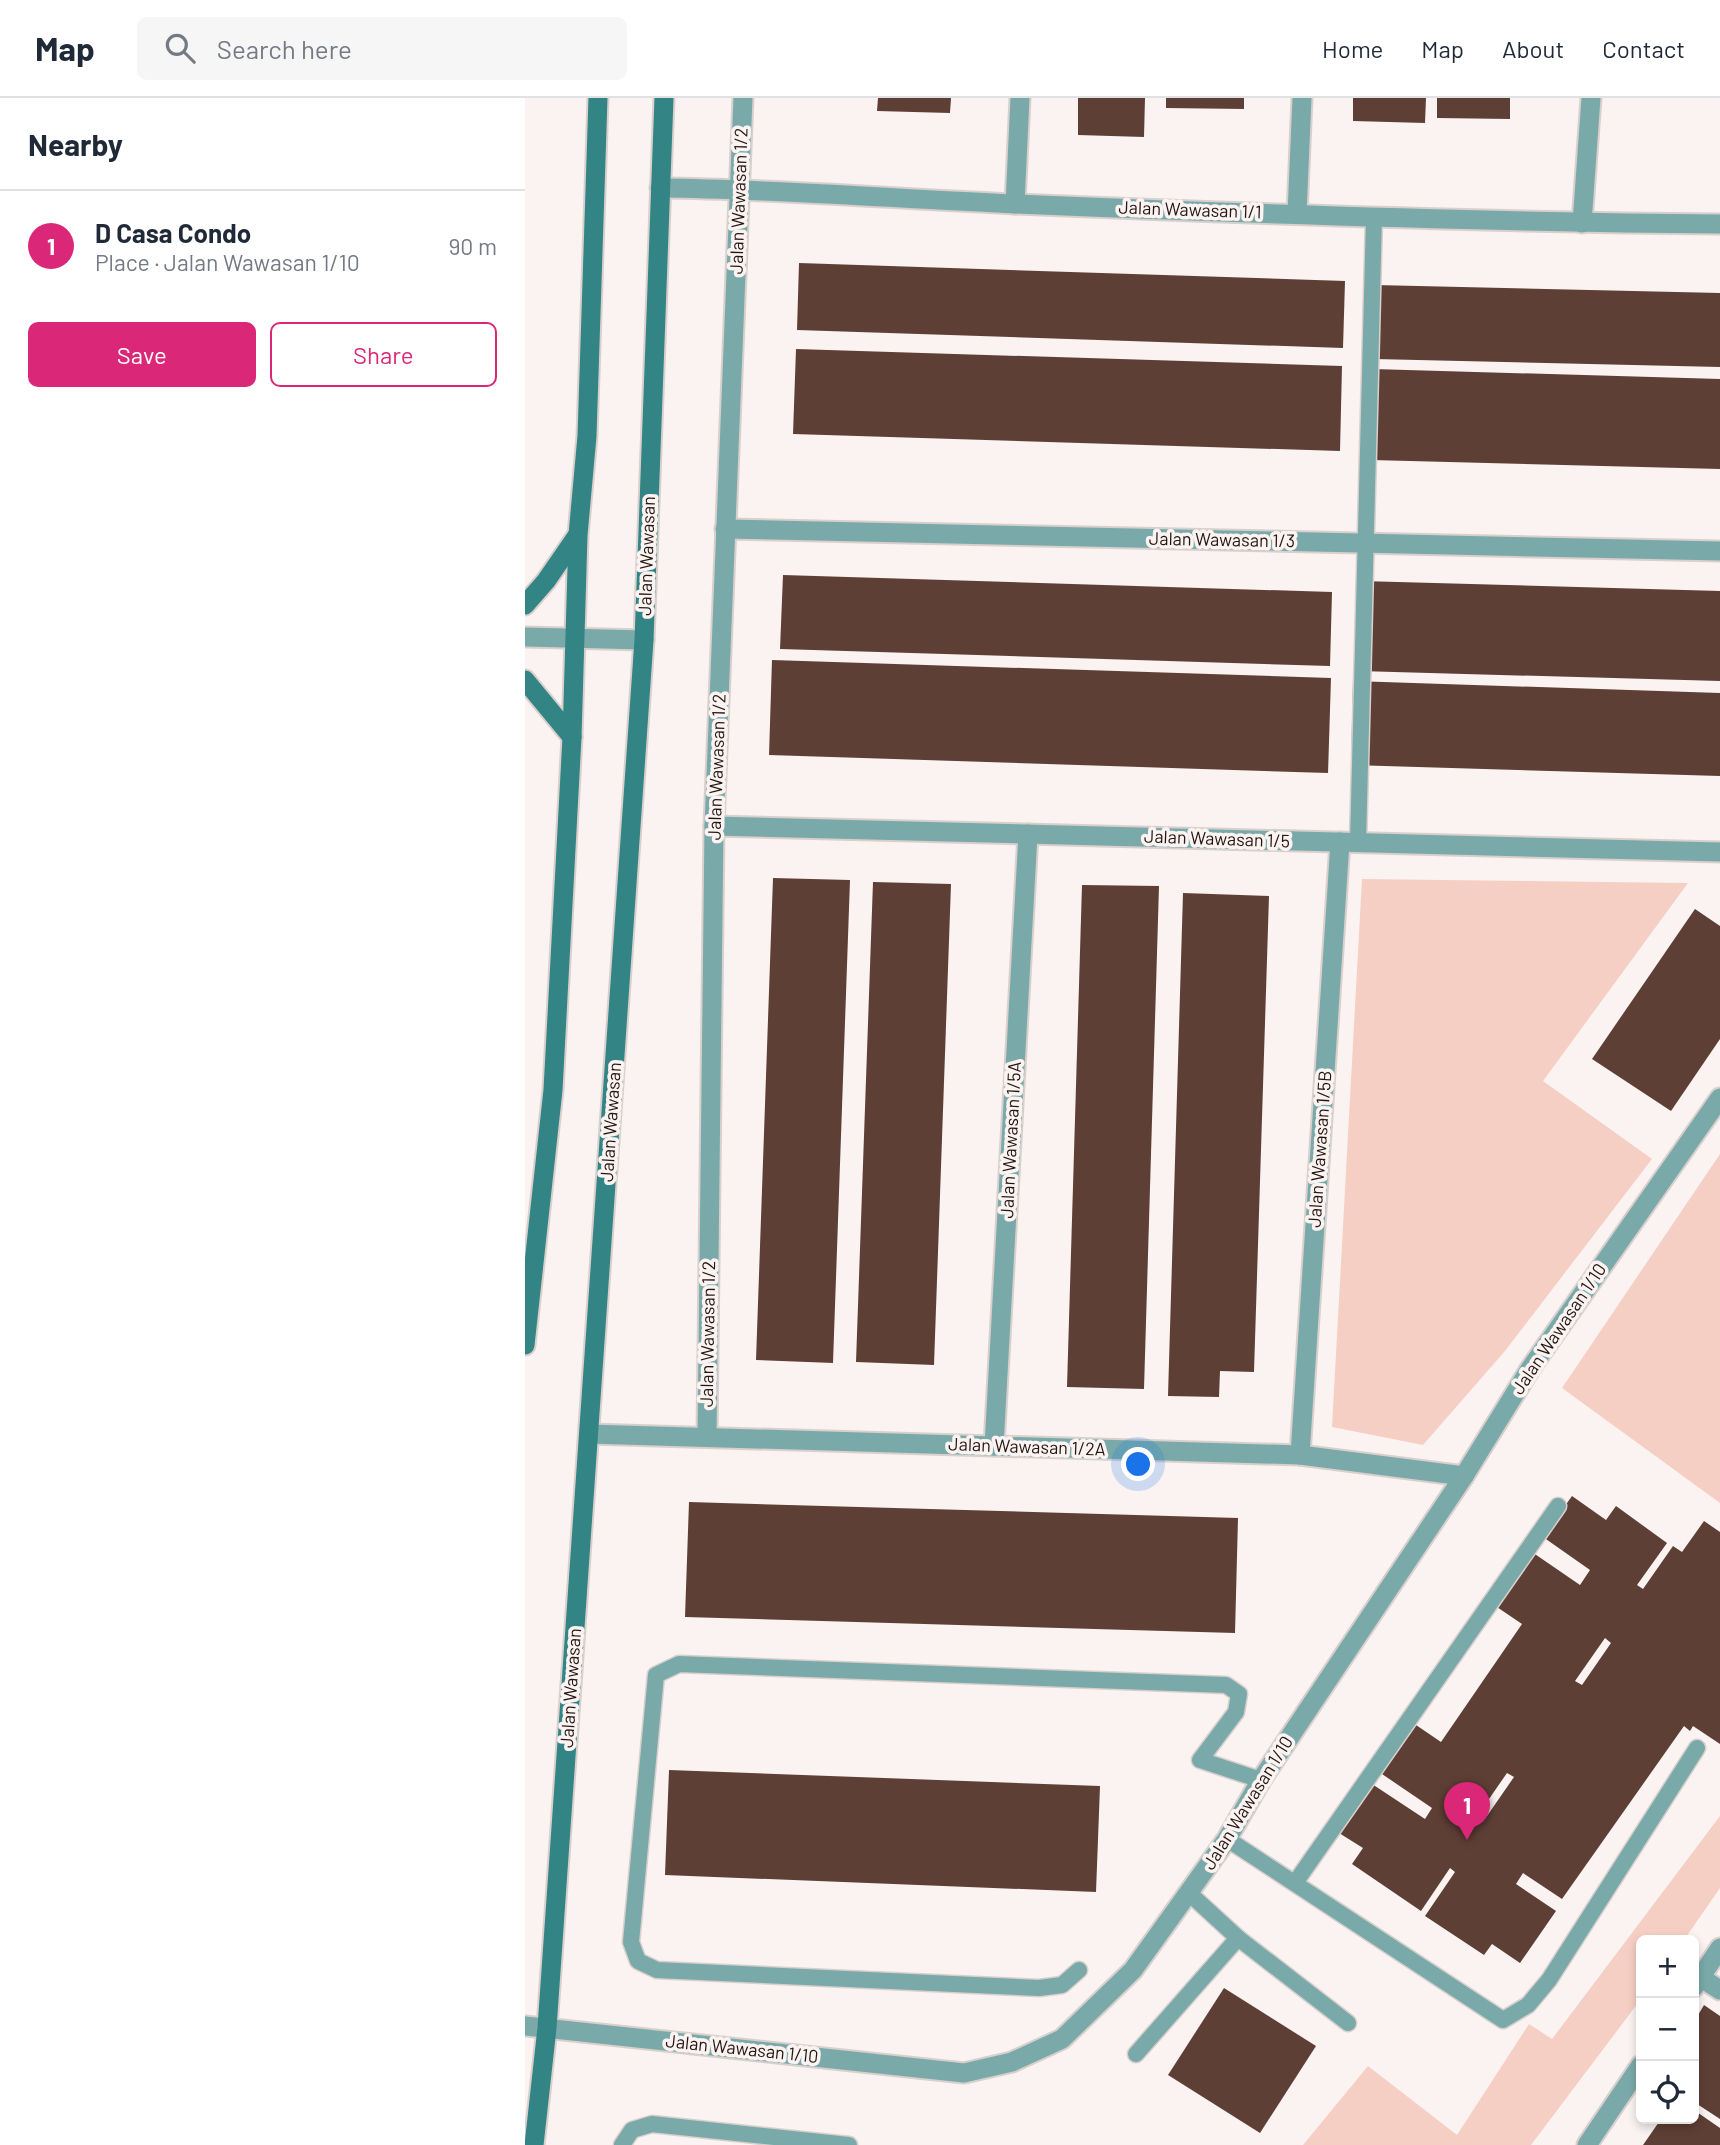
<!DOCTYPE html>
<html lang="en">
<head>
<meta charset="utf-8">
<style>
	:root { --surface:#fff; --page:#f6f6f7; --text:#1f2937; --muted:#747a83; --line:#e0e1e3; --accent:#db2777 }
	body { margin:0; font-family:Barlow,sans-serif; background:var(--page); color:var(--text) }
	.controls { position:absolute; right:21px; bottom:21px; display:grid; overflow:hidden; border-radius:10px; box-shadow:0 4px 10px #0003 }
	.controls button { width:63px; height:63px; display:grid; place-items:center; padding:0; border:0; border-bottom:2px solid var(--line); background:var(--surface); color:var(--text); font:35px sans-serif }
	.you { position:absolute; left:614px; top:1367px; width:24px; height:24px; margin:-18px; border:5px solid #fff; border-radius:50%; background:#1a73e8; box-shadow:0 0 0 10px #1a73e833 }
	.badge { display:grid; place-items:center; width:46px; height:46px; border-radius:50%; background:var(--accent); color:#fff; font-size:23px; font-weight:700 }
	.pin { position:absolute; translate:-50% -58px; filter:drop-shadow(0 2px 4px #0008) }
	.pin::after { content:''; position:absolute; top:37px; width:24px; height:21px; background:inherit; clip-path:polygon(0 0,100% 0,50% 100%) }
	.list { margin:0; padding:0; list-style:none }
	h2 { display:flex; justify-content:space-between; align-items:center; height:91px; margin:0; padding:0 28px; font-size:30px }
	h2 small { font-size:23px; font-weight:400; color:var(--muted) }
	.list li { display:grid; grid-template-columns:46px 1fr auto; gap:21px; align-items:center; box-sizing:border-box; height:112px; padding:0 28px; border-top:2px solid var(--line) }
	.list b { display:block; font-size:26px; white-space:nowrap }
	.list p { margin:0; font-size:23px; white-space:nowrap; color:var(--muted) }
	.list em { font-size:23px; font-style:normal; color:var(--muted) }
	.actions { display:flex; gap:14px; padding:21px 28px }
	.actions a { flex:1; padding:16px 0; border:2px solid var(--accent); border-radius:10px; text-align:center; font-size:24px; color:var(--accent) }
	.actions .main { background:var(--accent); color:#fff }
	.icon { flex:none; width:38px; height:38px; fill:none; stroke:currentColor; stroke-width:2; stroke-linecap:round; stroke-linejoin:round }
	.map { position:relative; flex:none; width:1195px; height:2047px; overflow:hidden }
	header { display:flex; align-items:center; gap:42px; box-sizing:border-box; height:98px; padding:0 35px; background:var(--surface); border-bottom:2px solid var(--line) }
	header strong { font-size:33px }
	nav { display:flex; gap:38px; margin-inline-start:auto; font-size:24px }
	.search { width:490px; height:63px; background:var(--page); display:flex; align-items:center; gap:18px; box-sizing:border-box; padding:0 24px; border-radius:10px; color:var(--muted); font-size:26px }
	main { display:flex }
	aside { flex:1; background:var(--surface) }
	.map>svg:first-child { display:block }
	.green { fill:#f6cfc4 }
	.building { fill:#5e3f36; fill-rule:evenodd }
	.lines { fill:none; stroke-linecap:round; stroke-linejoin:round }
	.service-casing { stroke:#d9d0cd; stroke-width:19 }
	.minor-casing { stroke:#d9d0cd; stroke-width:23 }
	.secondary-casing { stroke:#d9d0cd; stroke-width:23 }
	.service { stroke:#79aaa9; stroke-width:16 }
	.minor { stroke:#79aaa9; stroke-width:19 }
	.secondary { stroke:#328485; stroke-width:19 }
	.labels { text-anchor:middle; stroke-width:7; stroke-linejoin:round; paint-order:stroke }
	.street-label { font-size:18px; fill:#241713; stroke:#fbf3f1 }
</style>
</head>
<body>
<header>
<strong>Map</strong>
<div class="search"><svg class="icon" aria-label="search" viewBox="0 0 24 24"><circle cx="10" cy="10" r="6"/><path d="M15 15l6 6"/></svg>Search here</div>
<nav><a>Home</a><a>Map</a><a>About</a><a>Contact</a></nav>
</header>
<main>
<aside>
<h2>Nearby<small></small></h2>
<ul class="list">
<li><span class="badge">1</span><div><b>D Casa Condo</b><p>Place · Jalan Wawasan 1/10</p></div><em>90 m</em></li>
</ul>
<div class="actions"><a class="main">Save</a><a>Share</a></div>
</aside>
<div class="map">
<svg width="1195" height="2047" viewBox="0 0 1195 2047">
	<rect width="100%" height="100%" fill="#fbf3f1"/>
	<g class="green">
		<polygon points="837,781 1163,785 1018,983 1127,1061 980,1253 898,1347 807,1329"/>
		<polygon points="1195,1056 1195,1405 1037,1290"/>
		<polygon points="1195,1718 1195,1790 1159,1842 1116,1842 1116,1901 1006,2047 778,2047 843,1968 932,2037 1004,1926 1027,1941"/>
	</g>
	<g class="building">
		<polygon points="353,0 426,0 425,15 352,13"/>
		<polygon points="553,0 620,0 619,39 553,37"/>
		<polygon points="641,0 719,0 719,11 641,10"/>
		<polygon points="828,0 901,0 900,25 828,23"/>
		<polygon points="912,0 985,0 985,21 912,20"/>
		<polygon points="274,165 820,183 818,250 272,232"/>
		<polygon points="850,187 1195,195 1195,269 849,261"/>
		<polygon points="271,251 817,268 815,353 268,336"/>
		<polygon points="848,271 1195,281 1195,371 846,362"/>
		<polygon points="258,477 807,494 805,568 255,551"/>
		<polygon points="836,483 1195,493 1195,583 834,573"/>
		<polygon points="247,562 806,580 803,675 244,657"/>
		<polygon points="828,583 1195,595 1195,678 826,667"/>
		<polygon points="248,780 325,782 308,1265 231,1262"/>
		<polygon points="348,784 426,786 409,1267 331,1264"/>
		<polygon points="557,787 634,788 619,1291 542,1289"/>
		<polygon points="658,795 744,798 729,1274 695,1273 694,1299 643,1298"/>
		<polygon points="1170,811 1195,828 1195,941 1146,1013 1067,961"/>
		<path d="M1047 1398 1081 1422 1091 1408 1142 1445 1112 1487 1118 1491 1148 1448 1157 1454 1179 1423 1195 1434V1646L1168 1628 1165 1633 1159 1628 1037 1801 998 1775 991 1786 1031 1813 995 1865 967 1846 959 1857 900 1818 930 1774 925 1770 896 1813 827 1766 838 1750 814 1735 847 1686 900 1721 907 1710 857 1676 891 1627 916 1644 997 1526 966 1505 1004 1452 1055 1487 1065 1472 1018 1439ZM1080 1540 1086 1545 1057 1587 1050 1583ZM982 1675 989 1679 962 1718 955 1714Z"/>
		<polygon points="164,1404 713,1420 710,1535 160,1519"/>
		<polygon points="144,1672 575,1688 571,1794 140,1777"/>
		<polygon points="699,1890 791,1948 735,2035 643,1977"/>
		<polygon points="1179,1907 1195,1918 1195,2021 1169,2004 1169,1924"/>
		<polygon points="1169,2012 1195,2030 1195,2047 1118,2047 1136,2021 1169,2021"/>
	</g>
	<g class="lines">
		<defs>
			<g id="service">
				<polyline points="833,745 849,119"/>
				<polyline points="702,1741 978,1922 1003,1907 1024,1882 1172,1650"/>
				<polyline points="770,1785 1033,1408"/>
				<polyline points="665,1796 713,1840 823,1925"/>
				<polyline points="554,1872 537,1887 514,1890 132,1872 113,1863 106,1844 131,1577 154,1566 701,1587 714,1596 711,1614 675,1662 736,1682"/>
				<polyline points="611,1956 713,1840"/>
				<polyline points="97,2047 107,2032 127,2026 324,2047"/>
			</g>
			<g id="minor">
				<path d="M135 90C254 91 373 101 492 106 726 116 960 124 1195 126"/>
				<polyline points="490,106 495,0"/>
				<polyline points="772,116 777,0"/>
				<polyline points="1057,125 1066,0"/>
				<polyline points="200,431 1195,453"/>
				<polyline points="0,539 119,542"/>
				<polyline points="189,728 1195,754"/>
				<polyline points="64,1336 775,1357 939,1378"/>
				<polyline points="182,1339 189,728 218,0"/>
				<polyline points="469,1348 503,736"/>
				<polyline points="775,1357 815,744"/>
				<polyline points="1175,1879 1195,1892"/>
				<polyline points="1169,1889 1195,1850"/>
				<polyline points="0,1928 439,1975 487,1964 537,1941 608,1872 702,1741 736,1682 939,1378 1005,1271 1195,1000"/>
				<polyline points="1062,2047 1116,1967"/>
			</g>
			<g id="secondary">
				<polyline points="0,507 21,483 52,438"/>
				<polyline points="0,582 47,639"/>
				<polyline points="0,1247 28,992 47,639 53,437 62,338 73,0"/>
				<polyline points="9,2047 22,1930 119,542 139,0"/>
			</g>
		</defs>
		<use href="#service" class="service-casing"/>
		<use href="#minor" class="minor-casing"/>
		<use href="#secondary" class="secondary-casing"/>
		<use href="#service" class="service"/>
		<use href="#minor" class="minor"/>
		<use href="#secondary" class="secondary"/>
	</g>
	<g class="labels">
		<g class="street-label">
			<text transform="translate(214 103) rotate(-88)" y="6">Jalan Wawasan 1/2</text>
			<text transform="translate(665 112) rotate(2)" y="6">Jalan Wawasan 1/1</text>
			<text transform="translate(697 442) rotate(1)" y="6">Jalan Wawasan 1/3</text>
			<text transform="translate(122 458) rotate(-88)" y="6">Jalan Wawasan</text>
			<text transform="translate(192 669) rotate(-88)" y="6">Jalan Wawasan 1/2</text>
			<text transform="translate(692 741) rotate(2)" y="6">Jalan Wawasan 1/5</text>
			<text transform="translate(86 1024) rotate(-86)" y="6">Jalan Wawasan</text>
			<text transform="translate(486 1042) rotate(-87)" y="6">Jalan Wawasan 1/5A</text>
			<text transform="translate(795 1051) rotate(-86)" y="6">Jalan Wawasan 1/5B</text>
			<text transform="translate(1034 1231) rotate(-56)" y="6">Jalan Wawasan 1/10</text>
			<text transform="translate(183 1236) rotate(-89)" y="6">Jalan Wawasan 1/2</text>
			<text transform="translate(502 1349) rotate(2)" y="6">Jalan Wawasan 1/2A</text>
			<text transform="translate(46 1590) rotate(-86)" y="6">Jalan Wawasan</text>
			<text transform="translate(723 1705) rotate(-58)" y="6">Jalan Wawasan 1/10</text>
			<text transform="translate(217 1951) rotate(6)" y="6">Jalan Wawasan 1/10</text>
		</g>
	</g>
</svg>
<div class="controls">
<button>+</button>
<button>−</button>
<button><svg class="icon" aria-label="locate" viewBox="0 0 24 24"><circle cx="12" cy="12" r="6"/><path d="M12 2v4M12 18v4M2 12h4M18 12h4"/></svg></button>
</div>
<div class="you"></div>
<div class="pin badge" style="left:942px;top:1742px">1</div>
</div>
</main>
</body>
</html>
